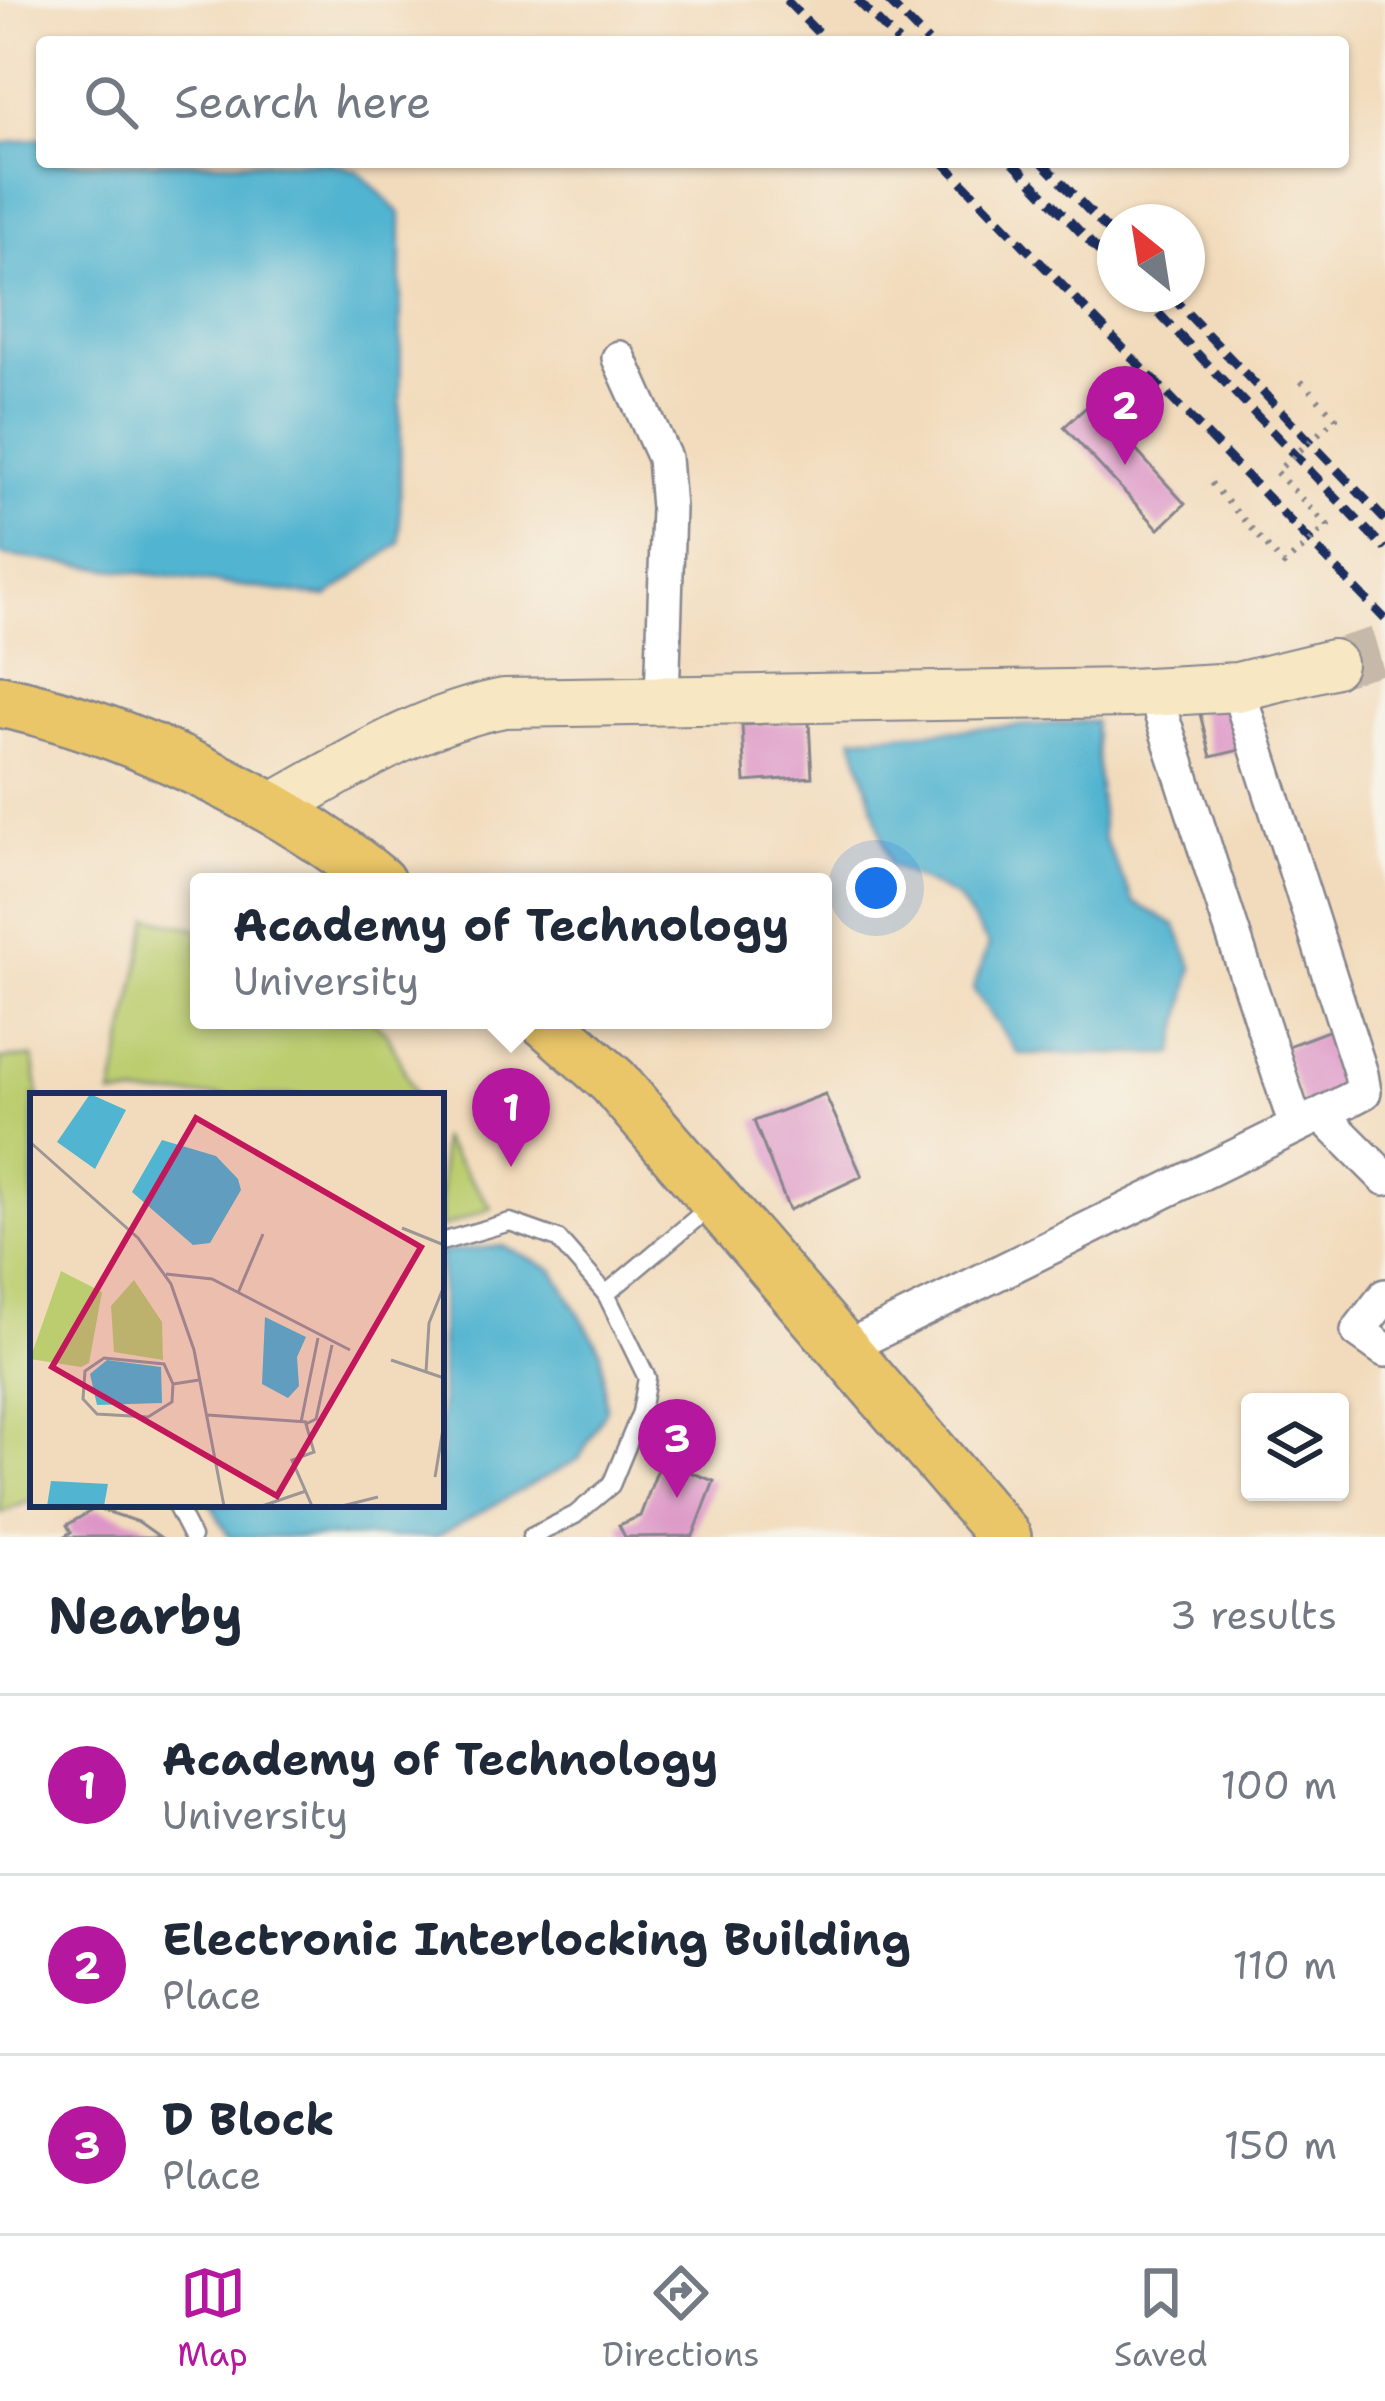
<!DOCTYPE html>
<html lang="en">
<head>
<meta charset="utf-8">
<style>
	:root { --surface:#fff; --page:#f2f2f3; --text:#1f2937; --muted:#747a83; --line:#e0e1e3; --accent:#b5179e }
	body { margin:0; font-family:"Shantell Sans",sans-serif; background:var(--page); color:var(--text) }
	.controls { position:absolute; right:36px; bottom:36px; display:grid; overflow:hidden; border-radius:12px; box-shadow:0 3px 9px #0004 }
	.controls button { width:108px; height:108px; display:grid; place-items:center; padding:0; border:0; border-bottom:3px solid var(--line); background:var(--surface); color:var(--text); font:60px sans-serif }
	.compass { position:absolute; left:1097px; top:204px; width:108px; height:108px; border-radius:50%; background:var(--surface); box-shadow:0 3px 9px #0004; rotate:330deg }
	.you { position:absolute; left:876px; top:888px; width:42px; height:42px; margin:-30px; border:9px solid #fff; border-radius:50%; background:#1a73e8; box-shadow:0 0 0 18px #1a73e833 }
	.badge { display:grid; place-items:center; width:78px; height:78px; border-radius:50%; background:var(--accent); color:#fff; font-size:39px; font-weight:700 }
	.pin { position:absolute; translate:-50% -99px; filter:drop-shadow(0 3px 6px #0008) }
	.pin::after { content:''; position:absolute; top:63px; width:42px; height:36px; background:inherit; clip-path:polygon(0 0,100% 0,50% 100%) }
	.popup { position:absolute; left:190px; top:873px; width:642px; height:156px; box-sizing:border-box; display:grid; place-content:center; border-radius:12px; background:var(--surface); filter:drop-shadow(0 3px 9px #0005); font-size:39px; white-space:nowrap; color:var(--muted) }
	.popup b { font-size:45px; color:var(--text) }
	.popup::after { content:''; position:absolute; left:50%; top:100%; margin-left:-24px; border:24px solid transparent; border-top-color:var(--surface) }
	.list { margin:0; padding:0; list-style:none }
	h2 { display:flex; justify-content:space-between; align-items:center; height:156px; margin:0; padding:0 48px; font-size:51px }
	h2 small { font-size:39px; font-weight:400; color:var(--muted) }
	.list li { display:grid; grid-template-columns:78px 1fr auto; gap:36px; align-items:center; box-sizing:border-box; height:180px; padding:0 48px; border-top:3px solid var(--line) }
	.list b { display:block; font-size:45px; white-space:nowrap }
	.list p { margin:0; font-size:39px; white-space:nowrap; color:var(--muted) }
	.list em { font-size:39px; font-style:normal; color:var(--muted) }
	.icon { flex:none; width:66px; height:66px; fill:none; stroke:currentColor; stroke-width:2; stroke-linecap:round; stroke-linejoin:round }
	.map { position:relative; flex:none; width:1385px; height:1537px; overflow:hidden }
	.search { position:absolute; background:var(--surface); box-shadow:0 3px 9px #0004; left:36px; right:36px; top:36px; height:132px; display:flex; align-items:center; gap:30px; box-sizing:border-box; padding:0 42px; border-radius:12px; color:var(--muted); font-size:45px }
	.sheet { height:696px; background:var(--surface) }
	nav { display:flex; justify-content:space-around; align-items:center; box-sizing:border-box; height:168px; border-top:3px solid var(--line); background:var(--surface); font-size:33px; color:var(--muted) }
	nav a { display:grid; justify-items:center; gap:6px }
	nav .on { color:var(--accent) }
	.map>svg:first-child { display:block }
	.green { fill:#bccd70; stroke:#6c7e67; stroke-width:3 }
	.water { fill:#51b4d0; stroke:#367297; stroke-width:3 }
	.building { fill:#dd96c7 }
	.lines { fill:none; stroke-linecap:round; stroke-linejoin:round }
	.secondary-tunnel { stroke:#c7b9a9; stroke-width:48; stroke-dasharray:48 24; stroke-linecap:butt }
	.lane-casing { stroke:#86858d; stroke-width:21 }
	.street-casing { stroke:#86858d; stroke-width:38 }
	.secondary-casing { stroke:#86858d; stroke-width:52 }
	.primary-casing { stroke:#86858d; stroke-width:56 }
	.lane { stroke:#fff; stroke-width:16 }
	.street { stroke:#fff; stroke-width:33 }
	.secondary { stroke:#f7e8c3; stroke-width:48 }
	.primary { stroke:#eac669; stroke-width:51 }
	.rail { stroke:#1b2f5e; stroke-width:9; stroke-dasharray:18 9; stroke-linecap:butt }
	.path-bridge { stroke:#86858d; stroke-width:6; stroke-dasharray:3 9; stroke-linecap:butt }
	.inset-road { fill:none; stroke:#9c9696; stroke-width:3 }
	.view { fill:#c2185b; fill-opacity:0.15; stroke:#c2185b; stroke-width:6 }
	.inset-edge { fill:none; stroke:#1b2f5e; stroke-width:6 }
</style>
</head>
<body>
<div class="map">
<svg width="1385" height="1537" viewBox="0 0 1385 1537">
	<rect width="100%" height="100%" fill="#f7f3e8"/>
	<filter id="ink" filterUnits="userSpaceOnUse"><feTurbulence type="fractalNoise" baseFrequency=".00833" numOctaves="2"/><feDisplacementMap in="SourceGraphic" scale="24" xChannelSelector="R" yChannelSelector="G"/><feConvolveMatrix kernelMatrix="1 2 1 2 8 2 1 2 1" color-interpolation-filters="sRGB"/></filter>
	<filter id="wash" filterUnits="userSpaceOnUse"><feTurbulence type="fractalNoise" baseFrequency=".004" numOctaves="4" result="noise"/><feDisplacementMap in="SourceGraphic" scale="48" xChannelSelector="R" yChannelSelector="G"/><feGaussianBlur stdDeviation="2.7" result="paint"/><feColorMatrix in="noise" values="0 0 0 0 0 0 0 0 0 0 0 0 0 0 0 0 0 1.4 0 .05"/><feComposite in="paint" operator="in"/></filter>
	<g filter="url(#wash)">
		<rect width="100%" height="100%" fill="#f2dbbc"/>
		<g class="green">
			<polygon points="149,918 199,929 199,1020 371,1020 388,1035 416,1096 112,1096"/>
			<polygon points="33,1057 39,1096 33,1096 33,1500 0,1513 0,1059"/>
			<polygon points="441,1139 492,1208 441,1228"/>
		</g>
		<g class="water">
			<polygon points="42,138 42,162 329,162 358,171 401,214 400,543 327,597 0,555 0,144"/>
			<polygon points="1094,721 1103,837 1134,902 1176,926 1193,968 1174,1054 1018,1054 973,989 989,945 957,898 890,865 853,737"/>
			<polygon points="503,1246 553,1270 601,1351 606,1409 579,1459 435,1537 229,1537 211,1504 441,1504 441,1252"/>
		</g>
		<g id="blocks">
			<g class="building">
				<polygon points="1092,402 1185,504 1159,529 1064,427"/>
				<polygon points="1231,698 1244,749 1211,757 1198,706"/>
				<polygon points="809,721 812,777 745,782 742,725"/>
				<polygon points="1333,1029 1350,1085 1304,1108 1283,1048"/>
				<polygon points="825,1094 862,1176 789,1210 754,1121"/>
				<polygon points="661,1461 714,1481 693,1536 625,1537 619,1525 640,1516"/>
				<polygon points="96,1508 139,1522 160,1537 63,1537 71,1532 67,1525"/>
			</g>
		</g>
	</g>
	<g filter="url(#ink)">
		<use href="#blocks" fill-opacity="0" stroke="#86858d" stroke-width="3"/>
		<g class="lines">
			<polyline class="secondary-tunnel" points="1332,664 1385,649"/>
			<defs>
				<g id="lane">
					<polyline points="441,1242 510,1222 558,1239 606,1294 647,1378 641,1412 611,1485 575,1515 531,1537"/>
					<polyline points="606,1294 711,1206"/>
					<polyline points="175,1504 192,1537"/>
				</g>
				<g id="street">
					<polyline points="619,358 664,458 668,508 662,700"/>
					<polyline points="1237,687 1361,1074 1364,1092 1326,1112 1329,1122 1385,1178"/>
					<polyline points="1154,692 1296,1126"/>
					<polyline points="1385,1296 1358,1331 1385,1350"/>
					<polyline points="843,1349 1326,1112"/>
				</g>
				<path id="secondary" d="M274 807C350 765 418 720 504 703L1130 693 1237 687 1332 664"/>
				<g id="primary">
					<path d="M0 701C122 726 284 802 379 882"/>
					<polyline points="544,1020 613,1081 1005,1537"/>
				</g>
			</defs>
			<use href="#lane" class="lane-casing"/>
			<use href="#street" class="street-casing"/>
			<use href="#secondary" class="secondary-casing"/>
			<use href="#primary" class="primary-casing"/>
			<use href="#lane" class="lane"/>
			<use href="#street" class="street"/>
			<use href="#secondary" class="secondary"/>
			<use href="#primary" class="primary"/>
			<g class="rail">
				<polyline points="786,0 827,42"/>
				<polyline points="857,0 898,42"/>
				<polyline points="887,0 928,42"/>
				<polyline points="943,162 1385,619"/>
				<polyline points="1013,162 1115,268"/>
				<polyline points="1042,162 1115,238"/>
				<polyline points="1140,294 1385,549"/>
				<polyline points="1169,294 1385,520"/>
			</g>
			<polyline class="path-bridge" points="1211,483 1284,565 1328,526 1276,472 1336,418 1301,381"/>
		</g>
	</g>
	<g transform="translate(30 1093)">
		<rect width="414" height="414" fill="#f2dbbc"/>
		<path d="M31 178 72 199 59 270 51 274 0 266ZM104 187 132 229 133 267 84 259 81 213Z" fill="#bccd70"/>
		<path d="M60 1 96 17 65 76 27 49ZM132 47 186 63 208 86 211 97 180 150 163 152 102 99ZM235 224 276 244 267 264 269 293 258 305 232 291ZM77 267 131 274 132 310 67 312 60 281ZM21 388 78 391 74 413H17Z" fill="#51b4d0"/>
		<path class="inset-road" d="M0 49 108 145 141 191 164 257 194 413M372 135 414 152M136 181 182 186 320 257M208 200 233 141M361 267 414 285M396 279 399 230 414 193M143 291 134 271 74 265 55 278 53 306 67 321 118 324 142 309 143 291 169 287M178 322 277 329M271 329 288 245M405 384 414 330M232 413 276 398M282 413 262 367 284 359 276 331 286 326 302 252M312 413 348 404"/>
		<path class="view" d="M166 25 391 154 247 403 22 274Z"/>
		<rect width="414" height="414" class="inset-edge"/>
	</g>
</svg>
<div class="controls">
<button><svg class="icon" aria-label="layers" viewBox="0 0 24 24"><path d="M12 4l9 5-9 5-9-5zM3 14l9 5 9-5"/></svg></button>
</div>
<svg class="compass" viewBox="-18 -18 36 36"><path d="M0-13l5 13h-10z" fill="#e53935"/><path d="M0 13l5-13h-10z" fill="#747a83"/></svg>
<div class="you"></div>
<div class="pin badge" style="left:511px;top:1167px">1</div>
<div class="popup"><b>Academy of Technology</b>University</div>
<div class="pin badge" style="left:1125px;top:465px">2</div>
<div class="pin badge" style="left:677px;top:1498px">3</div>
<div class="search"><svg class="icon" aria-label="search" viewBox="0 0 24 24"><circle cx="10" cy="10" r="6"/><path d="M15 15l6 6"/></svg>Search here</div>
</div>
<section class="sheet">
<h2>Nearby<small>3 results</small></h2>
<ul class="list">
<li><span class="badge">1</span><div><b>Academy of Technology</b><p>University</p></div><em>100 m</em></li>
<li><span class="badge">2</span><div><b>Electronic Interlocking Building</b><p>Place</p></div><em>110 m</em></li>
<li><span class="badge">3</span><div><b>D Block</b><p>Place</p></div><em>150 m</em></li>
</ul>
</section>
<nav>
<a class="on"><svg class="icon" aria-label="map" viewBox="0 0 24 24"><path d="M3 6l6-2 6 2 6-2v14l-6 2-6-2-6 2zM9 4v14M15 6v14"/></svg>Map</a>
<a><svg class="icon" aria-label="directions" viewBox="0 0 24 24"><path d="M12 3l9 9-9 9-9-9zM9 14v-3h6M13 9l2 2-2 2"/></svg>Directions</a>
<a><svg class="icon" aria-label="saved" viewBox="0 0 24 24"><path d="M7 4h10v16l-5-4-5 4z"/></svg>Saved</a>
</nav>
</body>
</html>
